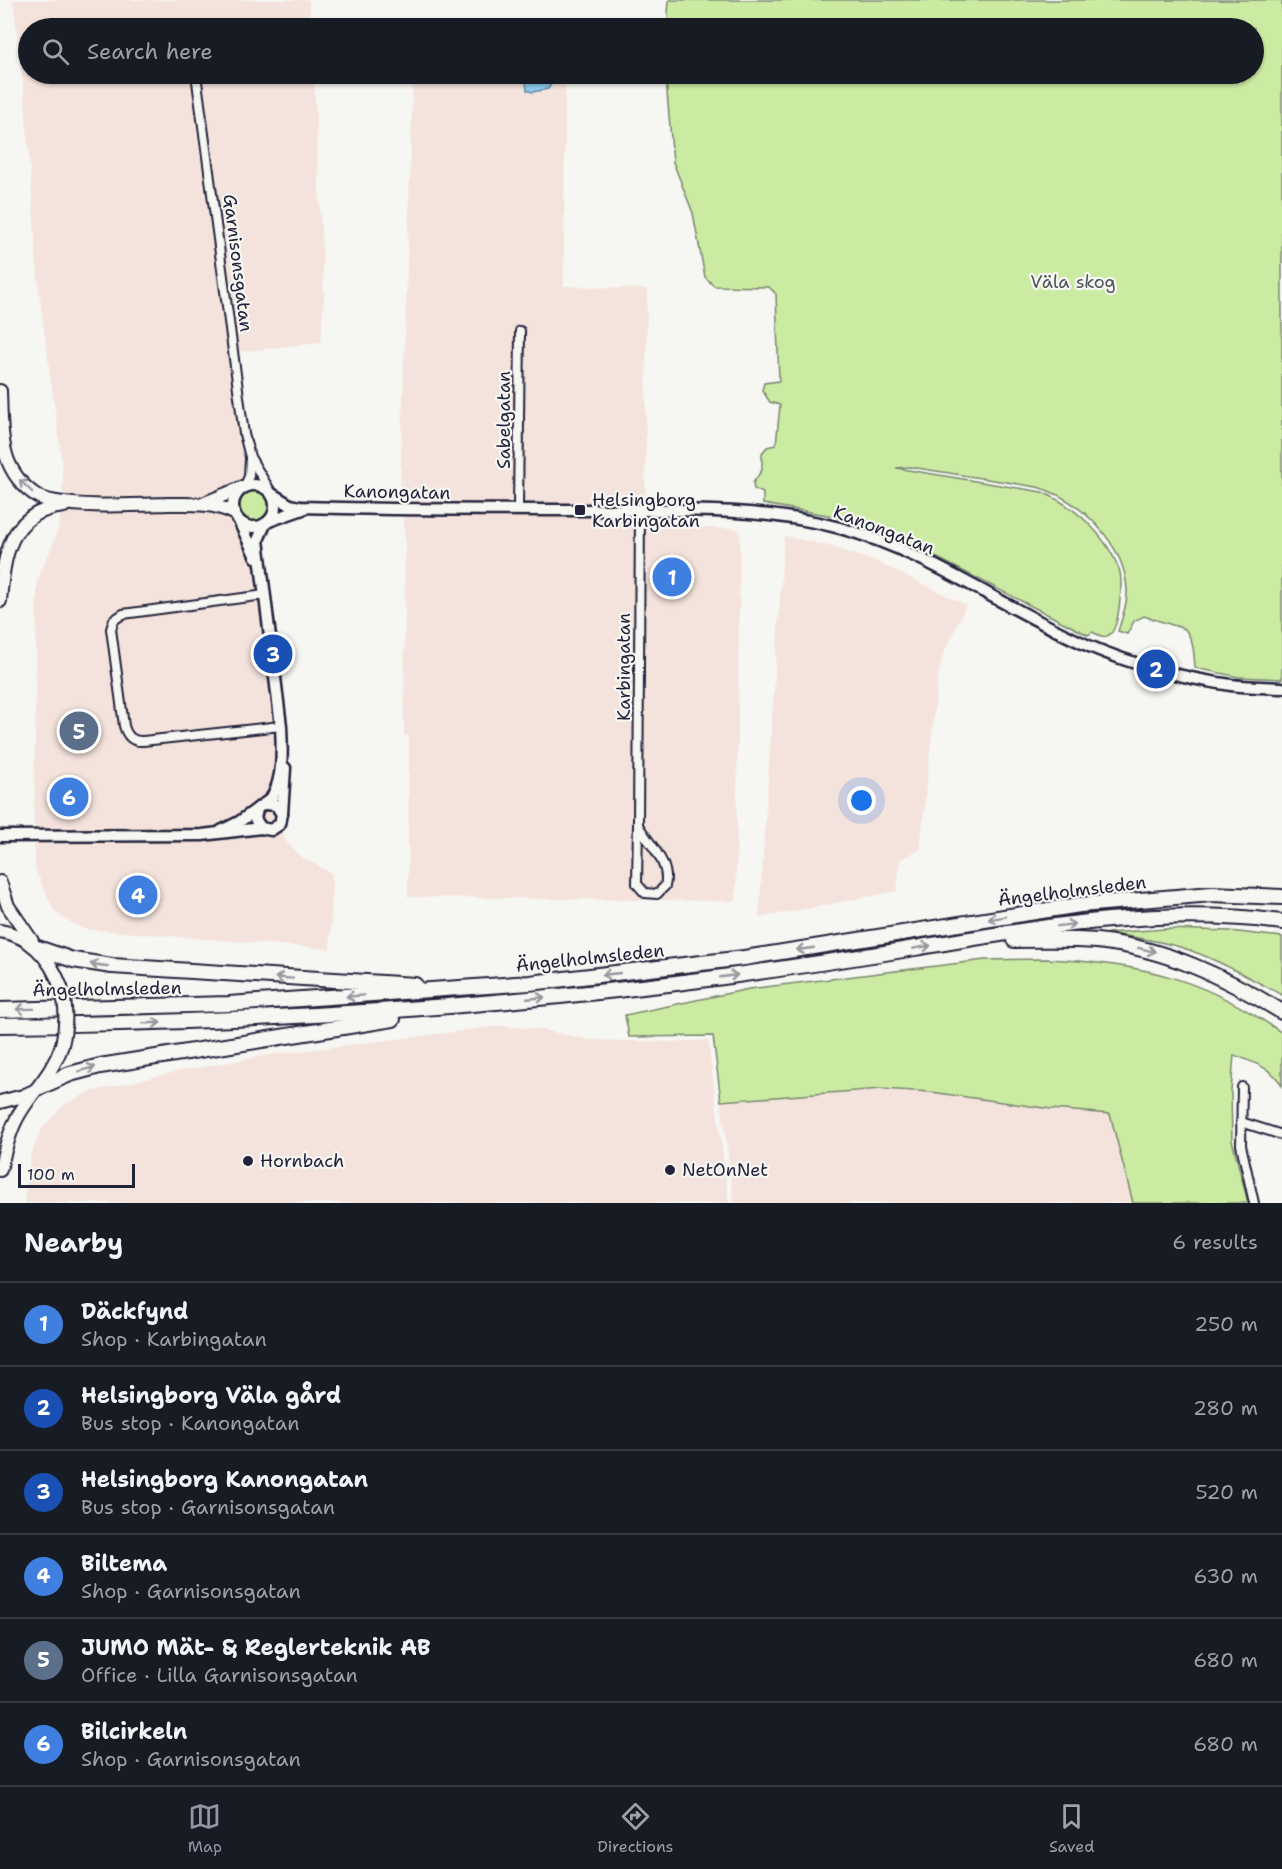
<!DOCTYPE html>
<html lang="en">
<head>
<meta charset="utf-8">
<style>
	:root { --surface:#171b24; --page:#242831; --text:#f1f3f6; --muted:#9ea1a6; --line:#363941; --accent:#9495a2 }
	body { margin:0; font-family:"Shantell Sans",sans-serif; background:var(--page); color:var(--text) }
	.scale { position:absolute; left:18px; bottom:15px; width:117px; box-sizing:border-box; padding-left:6px; border:3px solid #22223b; border-top:0; font-size:16px; line-height:21px; white-space:nowrap; color:#22223b; -webkit-text-stroke:4px #f6f6f2; paint-order:stroke }
	.you { position:absolute; left:862px; top:801px; width:21px; height:21px; margin:-15px; border:4px solid #fff; border-radius:50%; background:#1a73e8; box-shadow:0 0 0 9px #1a73e833 }
	.badge { display:grid; place-items:center; width:39px; height:39px; border-radius:50%; background:var(--accent); color:#fff; font-size:20px; font-weight:700 }
	.pin { position:absolute; translate:-50% -50%; border:3px solid #fff; box-shadow:0 2px 6px #0006 }
	.list { margin:0; padding:0; list-style:none }
	h2 { display:flex; justify-content:space-between; align-items:center; height:78px; margin:0; padding:0 24px; font-size:26px }
	h2 small { font-size:20px; font-weight:400; color:var(--muted) }
	.list li { display:grid; grid-template-columns:39px 1fr auto; gap:18px; align-items:center; box-sizing:border-box; height:84px; padding:0 24px; border-top:2px solid var(--line) }
	.list b { display:block; font-size:22px; white-space:nowrap }
	.list p { margin:0; font-size:20px; white-space:nowrap; color:var(--muted) }
	.list em { font-size:20px; font-style:normal; color:var(--muted) }
	.icon { flex:none; width:33px; height:33px; fill:none; stroke:currentColor; stroke-width:2; stroke-linecap:round; stroke-linejoin:round }
	.map { position:relative; flex:none; width:1282px; height:1203px; overflow:hidden }
	.search { position:absolute; background:var(--surface); box-shadow:0 2px 4px #0004; left:18px; right:18px; top:18px; height:66px; display:flex; align-items:center; gap:15px; box-sizing:border-box; padding:0 21px; border-radius:33px; color:var(--muted); font-size:22px }
	.sheet { height:582px; background:var(--surface) }
	nav { display:flex; justify-content:space-around; align-items:center; box-sizing:border-box; height:84px; border-top:2px solid var(--line); background:var(--surface); font-size:16px; color:var(--muted) }
	nav a { display:grid; justify-items:center; gap:3px }
	nav .on { color:var(--accent) }
	.map>svg:first-child { display:block }
	.built { fill:#f4e3dc }
	.green { fill:#cceba2; stroke:#77866e; stroke-width:1.5 }
	.water { fill:#8fcef0; stroke:#6389a8; stroke-width:1.5 }
	.lines { fill:none; stroke-linecap:round; stroke-linejoin:round }
	.street-casing { stroke:#22223b; stroke-width:12 }
	.secondary-casing { stroke:#22223b; stroke-width:15 }
	.primary-casing { stroke:#22223b; stroke-width:16 }
	.highway-casing { stroke:#22223b; stroke-width:18 }
	.street { stroke:#f6f6f2; stroke-width:8 }
	.secondary { stroke:#f6f6f2; stroke-width:10 }
	.primary { stroke:#f6f6f2; stroke-width:12 }
	.highway { stroke:#f6f6f2; stroke-width:14 }
	.primary-bridge-casing { stroke:#22223b; stroke-width:16; stroke-linecap:butt }
	.primary-bridge { stroke:#f6f6f2; stroke-width:12 }
	.oneway { stroke:#9797a0 }
	.poi-dot { fill:#22223b; stroke:#f6f6f2; stroke-width:2 }
	.labels { text-anchor:middle; stroke-width:4.5; stroke-linejoin:round; paint-order:stroke }
	.street-label { font-size:18px; fill:#22223b; stroke:#f6f6f2 }
	.park-label { font-size:18px; fill:#4c5455; stroke:#f6f6f2 }
	.poi-label { font-size:18px; fill:#22223b; stroke:#f6f6f2; text-anchor:start }
</style>
</head>
<body>
<div class="map">
<svg width="1282" height="1203" viewBox="0 0 1282 1203">
	<rect width="100%" height="100%" fill="#f6f6f2"/>
	<filter id="ink" filterUnits="userSpaceOnUse"><feTurbulence type="fractalNoise" baseFrequency=".0167" numOctaves="2"/><feDisplacementMap in="SourceGraphic" scale="12" xChannelSelector="R" yChannelSelector="G"/><feConvolveMatrix kernelMatrix="1 2 1 2 8 2 1 2 1" color-interpolation-filters="sRGB"/></filter>
	<g filter="url(#ink)">
		<g class="built">
			<polygon points="13,0 309,0 311,28 28,28 28,74 314,74 324,296 321,342 230,353 248,457 245,481 207,500 234,518 243,532 260,575 280,768 272,809 286,842 302,857 332,874 330,949 84,929 63,918 54,910 37,874 35,865 34,815 37,581 55,539 60,521 63,483 61,454 39,292 25,102"/>
			<polygon points="413,74 565,74 564,286 647,289 645,526 740,529 736,901 408,897 409,736 404,735 405,537 400,497"/>
			<polygon points="784,536 829,546 877,562 966,605 943,655 938,675 920,849 900,860 897,891 759,918"/>
			<polygon points="501,1026 538,1029 590,1040 671,1042 708,1040 729,1203 24,1203 31,1154 42,1129 64,1105 89,1092 180,1071 270,1055"/>
			<polygon points="881,1089 931,1092 1051,1109 1110,1114 1133,1203 734,1203 721,1101"/>
		</g>
		<g class="green">
			<path d="M669 0H1282V679L1239 677 1195 668C1194 653 1194 641 1185 629L1144 616 1134 621 1127 634 1118 631C1122 619 1128 603 1127 590 1125 544 1080 499 1037 487L911 467 896 468 1042 492C1075 506 1106 535 1119 569 1123 580 1120 628 1109 635 1104 639 1097 634 1092 632L1088 635 918 548 883 533 833 516 763 504V493L754 489 753 483 762 470V453L767 447 776 445 780 405 770 402 762 390 764 383 779 381 776 294 769 287 714 286 705 277 693 213 673 162 666 80V74H1254V28H667Z"/>
			<circle cx="255" cy="506" r="15"/>
			<path d="M1166 929 1230 931 1282 937V995C1249 978 1216 958 1180 947 1157 940 1132 937 1107 933Z"/>
			<path d="M1046 959C1140 963 1204 978 1282 1033V1087C1276 1069 1250 1061 1234 1055L1231 1091 1232 1140 1248 1203H1133L1110 1114 1051 1109 931 1092 881 1089 721 1101 713 1036 629 1037 625 1015 749 989 985 960Z"/>
		</g>
		<polygon class="water" points="525,74 551,74 551,84 548,89 532,92 527,90"/>
		<g class="lines">
			<defs>
				<g id="street">
					<polyline points="196,74 244,434 250,457 271,492"/>
					<polyline points="245,486 249,476 250,458"/>
					<polyline points="518,509 520,331"/>
					<path d="M265 595 123 614 114 620 111 629 124 726C127 736 132 742 143 741L281 726"/>
					<path d="M638 825 637 884 645 893 657 894 665 886C671 863 649 844 638 825L640 510"/>
					<polyline points="1242,1087 1241,1145 1254,1203"/>
					<polyline points="1241,1122 1282,1135"/>
				</g>
				<g id="secondary">
					<circle cx="254" cy="506" r="21"/>
					<path d="M272 494 290 505 300 507C398 510 497 510 596 510 677 510 761 507 840 528 929 552 1005 609 1089 646 1134 665 1183 678 1231 685 1248 687 1265 687 1282 688"/>
					<polyline points="269,521 303,509"/>
					<polyline points="240,523 256,557"/>
					<path d="M265 524 258 540 281 726C282 748 284 777 272 797 268 803 262 804 257 809L255 819 261 828 271 830 280 824 282 814 276 805 266 804"/>
					<polyline points="282,814 285,768"/>
					<polyline points="221,831 239,822 257,809"/>
					<polyline points="0,836 202,835 261,828"/>
				</g>
				<g id="primary">
					<path d="M0 391C1 412 0 434 6 455 11 472 23 488 39 497 65 509 137 505 167 504 190 504 212 502 234 513"/>
					<polyline points="205,503 243,487"/>
					<path d="M0 601C4 555 9 512 64 506"/>
					<polyline points="0,882 8,906 32,941"/>
					<path d="M0 931C32 936 50 958 61 987"/>
					<polyline points="0,1102 23,1096 36,1090"/>
					<path d="M0 1170C4 1153 8 1136 16 1120 30 1092 51 1078 62 1045"/>
				</g>
				<g id="highway">
					<path d="M1014 940C1042 940 1069 939 1097 941 1165 948 1225 977 1282 1012"/>
					<polyline points="38,948 73,960 112,966 415,985"/>
					<polyline points="0,1010 229,1004 530,983 744,958 1080,905 1212,894 1282,897"/>
					<path d="M0 1025C242 1023 483 1009 723 977 787 968 851 959 915 948 1036 928 1160 905 1282 922"/>
					<polyline points="40,1087 70,1074 100,1066 393,1019"/>
				</g>
			</defs>
			<use href="#street" class="street-casing"/>
			<use href="#secondary" class="secondary-casing"/>
			<use href="#primary" class="primary-casing"/>
			<use href="#highway" class="highway-casing"/>
			<use href="#street" class="street"/>
			<use href="#secondary" class="secondary"/>
			<use href="#primary" class="primary"/>
			<use href="#highway" class="highway"/>
			<defs>
				<path id="primary-bridge" d="M61 987C67 1007 67 1024 62 1045"/>
			</defs>
			<use href="#primary-bridge" class="primary-bridge-casing"/>
			<use href="#primary-bridge" class="primary-bridge"/>
		</g>
		<defs><path id="oneway-shaft" d="M-6 0H5M1.5-3L5.5 0L1.5 3" fill="none" stroke-width="1.6" stroke-linecap="round" stroke-linejoin="round" transform="scale(1.5)"/></defs>
		<g class="oneway">
			<use href="#oneway-shaft" transform="translate(26 486) rotate(-136)"/>
			<use href="#oneway-shaft" transform="translate(997 918) rotate(171)"/>
			<use href="#oneway-shaft" transform="translate(1066 925) rotate(-7)"/>
			<use href="#oneway-shaft" transform="translate(922 947) rotate(-10)"/>
			<use href="#oneway-shaft" transform="translate(805 949) rotate(172)"/>
			<use href="#oneway-shaft" transform="translate(1147 950) rotate(14)"/>
			<use href="#oneway-shaft" transform="translate(99 965) rotate(-172)"/>
			<use href="#oneway-shaft" transform="translate(611 974) rotate(174)"/>
			<use href="#oneway-shaft" transform="translate(729 976) rotate(-8)"/>
			<use href="#oneway-shaft" transform="translate(284 978) rotate(-176)"/>
			<use href="#oneway-shaft" transform="translate(355 996) rotate(176)"/>
			<use href="#oneway-shaft" transform="translate(536 998) rotate(-5)"/>
			<use href="#oneway-shaft" transform="translate(25 1009) rotate(179)"/>
			<use href="#oneway-shaft" transform="translate(152 1023) rotate(-2)"/>
			<use href="#oneway-shaft" transform="translate(87 1069) rotate(-15)"/>
		</g>
	</g>
	<g class="poi-dot">
		<rect x="574" y="504" width="12" height="12" rx="3"/>
		<circle cx="248" cy="1161" r="6"/>
		<circle cx="670" cy="1170" r="6"/>
	</g>
	<g class="labels">
		<g class="street-label">
			<text transform="translate(238 263) rotate(83)" y="6">Garnisonsgatan</text>
			<text transform="translate(504 420) rotate(-90)" y="6">Sabelgatan</text>
			<text transform="translate(397 492) rotate(1)" y="6">Kanongatan</text>
			<text transform="translate(884 530) rotate(21)" y="6">Kanongatan</text>
			<text transform="translate(624 667) rotate(-90)" y="6">Karbingatan</text>
			<text transform="translate(1072 891) rotate(-7)" y="6">Ängelholmsleden</text>
			<text transform="translate(590 958) rotate(-6)" y="6">Ängelholmsleden</text>
			<text transform="translate(107 989) rotate(-1)" y="6">Ängelholmsleden</text>
		</g>
		<g class="park-label">
			<text x="1073" y="288">Väla skog</text>
		</g>
		<g class="poi-label">
			<text x="592" y="506">Helsingborg<tspan x="592" dy="21">Karbingatan</tspan></text>
			<text x="260" y="1167">Hornbach</text>
			<text x="682" y="1176">NetOnNet</text>
		</g>
	</g>
</svg>
<div class="scale">100 m</div>
<div class="you"></div>
<div class="pin badge" style="left:672px;top:577px;background:#3f7fe0">1</div>
<div class="pin badge" style="left:1156px;top:669px;background:#1a4fb4">2</div>
<div class="pin badge" style="left:273px;top:654px;background:#1a4fb4">3</div>
<div class="pin badge" style="left:138px;top:895px;background:#3f7fe0">4</div>
<div class="pin badge" style="left:79px;top:731px;background:#5c6f8a">5</div>
<div class="pin badge" style="left:69px;top:797px;background:#3f7fe0">6</div>
<div class="search"><svg class="icon" aria-label="search" viewBox="0 0 24 24"><circle cx="10" cy="10" r="6"/><path d="M15 15l6 6"/></svg>Search here</div>
</div>
<section class="sheet">
<h2>Nearby<small>6 results</small></h2>
<ul class="list">
<li><span class="badge" style="background:#3f7fe0">1</span><div><b>Däckfynd</b><p>Shop · Karbingatan</p></div><em>250 m</em></li>
<li><span class="badge" style="background:#1a4fb4">2</span><div><b>Helsingborg Väla gård</b><p>Bus stop · Kanongatan</p></div><em>280 m</em></li>
<li><span class="badge" style="background:#1a4fb4">3</span><div><b>Helsingborg Kanongatan</b><p>Bus stop · Garnisonsgatan</p></div><em>520 m</em></li>
<li><span class="badge" style="background:#3f7fe0">4</span><div><b>Biltema</b><p>Shop · Garnisonsgatan</p></div><em>630 m</em></li>
<li><span class="badge" style="background:#5c6f8a">5</span><div><b>JUMO Mät- &amp; Reglerteknik AB</b><p>Office · Lilla Garnisonsgatan</p></div><em>680 m</em></li>
<li><span class="badge" style="background:#3f7fe0">6</span><div><b>Bilcirkeln</b><p>Shop · Garnisonsgatan</p></div><em>680 m</em></li>
</ul>
</section>
<nav>
<a class="on"><svg class="icon" aria-label="map" viewBox="0 0 24 24"><path d="M3 6l6-2 6 2 6-2v14l-6 2-6-2-6 2zM9 4v14M15 6v14"/></svg>Map</a>
<a><svg class="icon" aria-label="directions" viewBox="0 0 24 24"><path d="M12 3l9 9-9 9-9-9zM9 14v-3h6M13 9l2 2-2 2"/></svg>Directions</a>
<a><svg class="icon" aria-label="saved" viewBox="0 0 24 24"><path d="M7 4h10v16l-5-4-5 4z"/></svg>Saved</a>
</nav>
</body>
</html>
